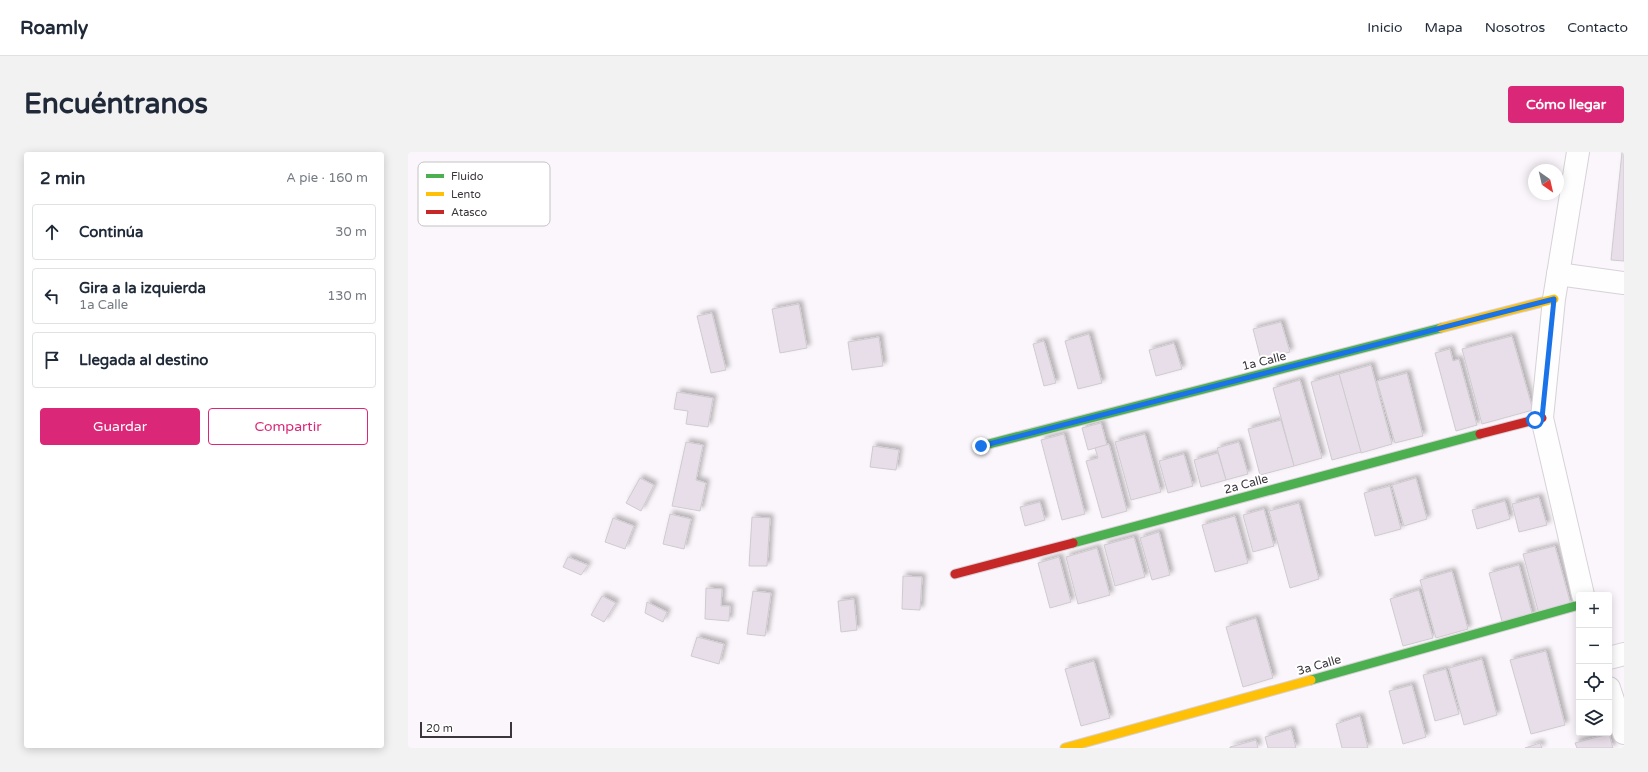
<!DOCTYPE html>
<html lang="es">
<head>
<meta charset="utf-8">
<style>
	:root { --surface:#fff; --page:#f2f2f3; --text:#1f2937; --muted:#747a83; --line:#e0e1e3; --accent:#db2777 }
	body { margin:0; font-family:"Varela Round",sans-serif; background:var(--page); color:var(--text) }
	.controls { position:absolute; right:12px; bottom:12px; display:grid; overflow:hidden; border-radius:4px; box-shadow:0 2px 10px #0003 }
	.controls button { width:36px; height:36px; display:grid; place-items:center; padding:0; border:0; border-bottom:1px solid var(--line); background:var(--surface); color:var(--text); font:20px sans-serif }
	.compass { position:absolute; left:1120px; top:12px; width:36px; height:36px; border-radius:50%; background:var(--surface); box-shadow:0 2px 10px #0003; rotate:146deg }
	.scale { position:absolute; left:12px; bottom:10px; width:92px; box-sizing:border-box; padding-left:4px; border:2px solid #3a363b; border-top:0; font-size:11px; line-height:14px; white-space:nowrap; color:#3a363b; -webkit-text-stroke:3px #fff; paint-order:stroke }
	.stop { position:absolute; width:12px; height:12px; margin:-9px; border:3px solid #1a73e8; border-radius:50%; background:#fff }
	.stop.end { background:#1a73e8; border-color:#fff; box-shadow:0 1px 4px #0008 }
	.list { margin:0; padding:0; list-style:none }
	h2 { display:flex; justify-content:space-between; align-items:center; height:52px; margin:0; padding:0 16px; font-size:17px }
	h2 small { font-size:13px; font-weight:400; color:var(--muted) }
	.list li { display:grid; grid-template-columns:26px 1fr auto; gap:12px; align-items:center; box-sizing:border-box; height:56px; margin:0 8px 8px; padding:0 8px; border:1px solid var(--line); border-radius:4px }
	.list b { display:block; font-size:15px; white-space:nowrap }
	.list p { margin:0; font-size:13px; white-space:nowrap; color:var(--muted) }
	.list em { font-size:13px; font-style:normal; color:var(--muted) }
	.actions { display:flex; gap:8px; padding:12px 16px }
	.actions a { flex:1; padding:9px 0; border:1px solid var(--accent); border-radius:4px; text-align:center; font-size:14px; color:var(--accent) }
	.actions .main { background:var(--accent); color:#fff }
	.icon { flex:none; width:22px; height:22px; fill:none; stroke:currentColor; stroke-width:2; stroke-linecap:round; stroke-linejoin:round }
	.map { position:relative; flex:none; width:1216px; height:596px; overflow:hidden; border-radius:4px }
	header { display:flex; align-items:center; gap:24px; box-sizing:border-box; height:56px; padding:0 20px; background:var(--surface); border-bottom:1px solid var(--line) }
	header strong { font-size:19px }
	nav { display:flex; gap:22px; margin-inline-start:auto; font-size:14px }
	.intro { display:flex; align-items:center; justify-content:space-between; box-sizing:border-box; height:96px; padding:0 24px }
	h1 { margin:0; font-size:28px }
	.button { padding:10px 18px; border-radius:4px; background:var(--accent); color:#fff; font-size:14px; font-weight:700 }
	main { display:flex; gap:24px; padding:0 24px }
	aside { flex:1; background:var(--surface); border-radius:4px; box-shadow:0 2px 10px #0003 }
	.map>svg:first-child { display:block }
	.building { fill:#e8dee9; stroke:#cecbcf; filter:url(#shadow) }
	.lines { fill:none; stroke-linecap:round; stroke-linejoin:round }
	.street-casing { stroke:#d7d2d7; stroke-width:24 }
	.fast-casing { stroke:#d7d2d7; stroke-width:11 }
	.slow-casing { stroke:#d7d2d7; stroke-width:11 }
	.jam-casing { stroke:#d7d2d7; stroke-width:11 }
	.street { stroke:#fefefe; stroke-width:22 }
	.fast { stroke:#4caf50; stroke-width:9 }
	.slow { stroke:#ffc107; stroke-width:9 }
	.jam { stroke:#c62828; stroke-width:9 }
	.route { stroke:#1a73e8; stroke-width:5 }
	.labels { text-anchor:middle; stroke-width:4; stroke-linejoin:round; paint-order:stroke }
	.street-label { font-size:12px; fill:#3a363b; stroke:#fff }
	.key { fill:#fff; stroke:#c4c3c4; stroke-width:1 }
	.key-label { font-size:11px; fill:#3a363b }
</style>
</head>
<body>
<header>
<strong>Roamly</strong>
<nav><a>Inicio</a><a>Mapa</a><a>Nosotros</a><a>Contacto</a></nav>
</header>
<div class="intro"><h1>Encuéntranos</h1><a class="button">Cómo llegar</a></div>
<main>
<aside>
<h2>2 min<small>A pie · 160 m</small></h2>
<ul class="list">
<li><svg class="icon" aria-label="ahead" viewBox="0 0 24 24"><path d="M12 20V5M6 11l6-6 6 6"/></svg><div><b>Continúa</b></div><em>30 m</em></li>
<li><svg class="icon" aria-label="left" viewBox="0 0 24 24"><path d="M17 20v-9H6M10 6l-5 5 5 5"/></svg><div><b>Gira a la izquierda</b><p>1a Calle</p></div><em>130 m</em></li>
<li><svg class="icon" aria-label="arrive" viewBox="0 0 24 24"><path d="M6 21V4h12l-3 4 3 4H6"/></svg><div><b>Llegada al destino</b></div></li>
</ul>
<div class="actions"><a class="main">Guardar</a><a>Compartir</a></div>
</aside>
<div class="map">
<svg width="1216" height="596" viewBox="0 0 1216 596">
	<defs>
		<filter id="shadow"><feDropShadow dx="3.5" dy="-3.5" stdDeviation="2" flood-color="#0004"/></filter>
	</defs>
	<rect width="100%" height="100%" fill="#fbf6fb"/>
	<g class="building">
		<polygon points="1214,0 1216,0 1216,109 1203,108"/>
		<polygon points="391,152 399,196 372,201 364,157"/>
		<polygon points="304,161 318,218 303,221 289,164"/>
		<polygon points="873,170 882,200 853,208 845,177"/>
		<polygon points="681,182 694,231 670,237 657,189"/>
		<polygon points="1104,184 1125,258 1074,272 1054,197"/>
		<polygon points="471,185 475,214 444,218 440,190"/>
		<polygon points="636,189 648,231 636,234 625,192"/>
		<polygon points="766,191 774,217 748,224 741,198"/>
		<polygon points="1042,197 1045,209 1051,207 1069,273 1048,279 1027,201"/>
		<polygon points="963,213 984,292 953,301 931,222"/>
		<polygon points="999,221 1015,284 987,291 969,229"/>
		<polygon points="931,222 953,300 924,308 903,230"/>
		<polygon points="892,228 914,306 886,314 865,236"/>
		<polygon points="269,240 305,246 300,275 278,272 280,259 266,257"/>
		<polygon points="873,268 886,314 852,323 840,277"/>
		<polygon points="693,271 699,293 680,298 674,276"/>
		<polygon points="656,282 677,362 654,368 633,288"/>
		<polygon points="737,282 753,340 723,348 707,290"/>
		<polygon points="278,290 295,293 288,328 298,331 292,359 264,354"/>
		<polygon points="831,290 840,322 818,328 809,296"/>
		<polygon points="701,292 719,359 694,366 678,309 690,306 687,296"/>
		<polygon points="465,294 491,298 488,318 462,315"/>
		<polygon points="810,301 818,328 793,335 786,308"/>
		<polygon points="776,302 785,334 760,341 751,309"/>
		<polygon points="232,326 246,333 233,359 218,351"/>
		<polygon points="1008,326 1019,367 996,374 984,333"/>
		<polygon points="982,334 993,377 967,384 956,341"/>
		<polygon points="1131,345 1139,373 1111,380 1104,352"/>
		<polygon points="1097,349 1102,367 1069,377 1064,358"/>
		<polygon points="632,350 637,368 617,374 612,355"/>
		<polygon points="891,351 911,427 882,436 861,359"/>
		<polygon points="856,357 866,394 845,400 835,363"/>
		<polygon points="262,362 283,367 276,397 255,392"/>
		<polygon points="827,364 840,411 807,420 794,373"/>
		<polygon points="344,365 362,366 359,414 341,414"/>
		<polygon points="205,366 226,374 217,397 197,390"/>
		<polygon points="751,380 762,423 744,428 732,386"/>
		<polygon points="726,385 737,425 707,434 696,393"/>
		<polygon points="1147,394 1163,453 1131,462 1115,402"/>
		<polygon points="689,396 702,443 670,452 658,405"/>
		<polygon points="160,405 180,413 173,423 155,415"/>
		<polygon points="651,405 663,450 642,456 630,411"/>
		<polygon points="1111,413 1125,465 1095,473 1081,421"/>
		<polygon points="1044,419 1060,477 1028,486 1012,428"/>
		<polygon points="495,424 514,425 512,458 494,457"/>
		<polygon points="298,436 314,437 313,454 322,454 321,469 297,467"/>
		<polygon points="1011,438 1025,486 995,494 982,447"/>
		<polygon points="345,439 363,441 357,484 339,482"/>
		<polygon points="194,444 208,451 196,470 183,463"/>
		<polygon points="446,447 449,478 433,480 430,449"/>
		<polygon points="239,450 259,460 255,470 237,461"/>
		<polygon points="848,466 865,526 835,535 818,475"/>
		<polygon points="289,485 316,492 311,512 283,504"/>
		<polygon points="1138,499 1157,573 1123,582 1102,508"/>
		<polygon points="1074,507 1089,563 1056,573 1041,516"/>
		<polygon points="686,509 702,566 673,574 657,517"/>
		<polygon points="1038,517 1051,562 1027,569 1015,523"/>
		<polygon points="1004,533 1018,585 995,592 981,539"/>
		<polygon points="952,564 960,596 934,596 928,572"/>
		<polygon points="883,577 888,596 860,596 857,585"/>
		<polygon points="1201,582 1205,596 1169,596 1167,591"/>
		<polygon points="848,588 850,596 822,596 822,595"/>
		<polygon points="1132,591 1134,596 1117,596"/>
	</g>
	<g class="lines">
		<defs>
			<g id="street">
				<polyline points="1170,0 1146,147 1134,266 1175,443"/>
				<polyline points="1150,122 1216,131"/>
				<polyline points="1201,506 1216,502"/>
				<polyline points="1201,536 1216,581"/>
			</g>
			<g id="fast">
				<polyline points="573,294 1033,176"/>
				<polyline points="665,391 1072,282"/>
				<polyline points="903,528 1171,453"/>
			</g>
			<g id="slow">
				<polyline points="1033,176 1146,147"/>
				<polyline points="657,596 903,528"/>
			</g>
			<g id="jam">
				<polyline points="1072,282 1134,266"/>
				<polyline points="547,422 665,391"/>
			</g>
		</defs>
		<use href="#street" class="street-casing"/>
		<use href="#fast" class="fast-casing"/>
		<use href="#slow" class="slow-casing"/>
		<use href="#jam" class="jam-casing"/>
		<use href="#street" class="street"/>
		<use href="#fast" class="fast"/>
		<use href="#slow" class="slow"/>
		<use href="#jam" class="jam"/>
	</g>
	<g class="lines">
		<polyline class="route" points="573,294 1146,147 1134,266 1127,268"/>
	</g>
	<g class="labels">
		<g class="street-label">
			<text transform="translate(856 209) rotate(-14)" y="4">1a Calle</text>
			<text transform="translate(838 332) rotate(-15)" y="4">2a Calle</text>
			<text transform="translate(911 513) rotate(-16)" y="4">3a Calle</text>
		</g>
	</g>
	<rect x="10" y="10" width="132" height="64" rx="6" class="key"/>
	<rect x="18" y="22" width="18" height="4" fill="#4caf50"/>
	<rect x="18" y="40" width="18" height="4" fill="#ffc107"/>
	<rect x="18" y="58" width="18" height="4" fill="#c62828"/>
	<g class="key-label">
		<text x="43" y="28">Fluido</text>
		<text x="43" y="46">Lento</text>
		<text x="43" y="64">Atasco</text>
	</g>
</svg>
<div class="controls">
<button>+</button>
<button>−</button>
<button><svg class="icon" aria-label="locate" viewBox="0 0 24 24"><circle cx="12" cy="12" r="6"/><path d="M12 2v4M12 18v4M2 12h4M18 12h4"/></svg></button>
<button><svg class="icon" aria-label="layers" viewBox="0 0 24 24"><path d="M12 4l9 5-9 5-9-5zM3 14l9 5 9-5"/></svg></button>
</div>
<svg class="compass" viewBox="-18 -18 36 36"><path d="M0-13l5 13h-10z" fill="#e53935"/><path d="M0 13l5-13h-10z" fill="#747a83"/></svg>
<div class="scale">20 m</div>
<div class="stop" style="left:1127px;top:268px"></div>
<div class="stop end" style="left:573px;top:294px"></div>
</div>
</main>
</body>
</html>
